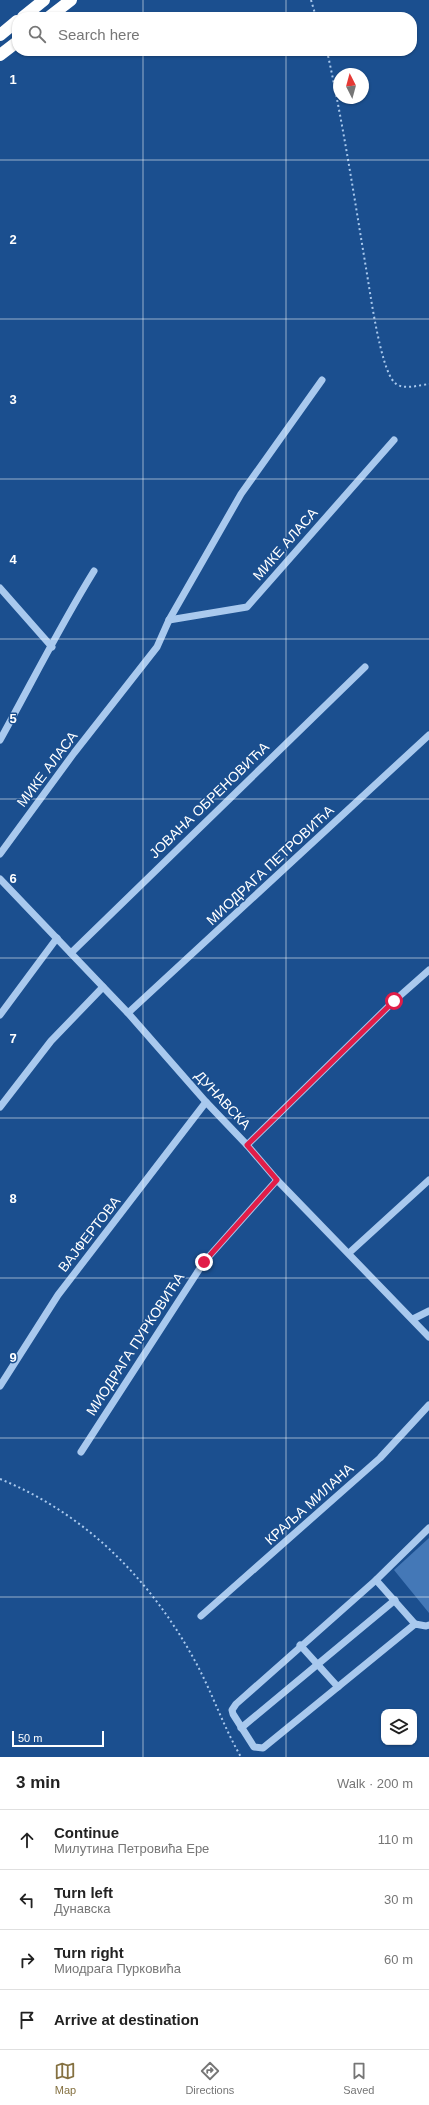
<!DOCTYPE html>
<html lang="en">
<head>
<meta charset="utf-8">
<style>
	:root { --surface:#fff; --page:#f6f6f6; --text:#222; --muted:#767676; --line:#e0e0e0; --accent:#857141 }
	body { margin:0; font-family:Arial,sans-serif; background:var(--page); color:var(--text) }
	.controls { position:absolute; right:12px; bottom:12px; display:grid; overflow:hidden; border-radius:8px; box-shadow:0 1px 3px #0004 }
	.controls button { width:36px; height:36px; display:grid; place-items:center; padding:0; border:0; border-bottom:1px solid var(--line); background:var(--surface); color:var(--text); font:20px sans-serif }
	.compass { position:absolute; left:333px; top:68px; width:36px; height:36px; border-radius:50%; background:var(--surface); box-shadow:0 1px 3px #0004; rotate:354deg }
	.scale { position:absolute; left:12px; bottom:10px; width:92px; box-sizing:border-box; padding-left:4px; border:2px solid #fff; border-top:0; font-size:11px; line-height:14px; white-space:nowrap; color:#fff; -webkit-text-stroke:3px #1b4f8f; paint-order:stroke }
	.stop { position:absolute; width:12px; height:12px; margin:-9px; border:3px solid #e11d48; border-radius:50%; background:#fff }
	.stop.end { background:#e11d48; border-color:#fff; box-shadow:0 1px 4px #0008 }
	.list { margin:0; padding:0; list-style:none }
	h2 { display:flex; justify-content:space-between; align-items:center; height:52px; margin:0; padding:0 16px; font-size:17px }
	h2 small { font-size:13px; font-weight:400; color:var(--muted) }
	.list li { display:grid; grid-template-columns:26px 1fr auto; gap:12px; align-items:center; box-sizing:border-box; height:60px; padding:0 16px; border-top:1px solid var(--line) }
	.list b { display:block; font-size:15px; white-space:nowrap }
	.list p { margin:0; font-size:13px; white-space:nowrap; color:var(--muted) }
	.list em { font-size:13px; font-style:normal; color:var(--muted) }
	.icon { flex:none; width:22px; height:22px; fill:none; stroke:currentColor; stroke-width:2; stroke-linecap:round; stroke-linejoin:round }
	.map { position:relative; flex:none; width:429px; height:1757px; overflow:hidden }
	.search { position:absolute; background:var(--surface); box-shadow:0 1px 3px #0004; left:12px; right:12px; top:12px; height:44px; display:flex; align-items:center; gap:10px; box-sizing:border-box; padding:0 14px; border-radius:16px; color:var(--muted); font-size:15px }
	.sheet { height:292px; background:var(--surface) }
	nav { display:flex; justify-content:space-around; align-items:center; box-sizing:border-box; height:56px; border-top:1px solid var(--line); background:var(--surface); font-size:11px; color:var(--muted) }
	nav a { display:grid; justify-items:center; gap:2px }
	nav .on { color:var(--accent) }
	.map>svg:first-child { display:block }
	.building { fill:#4478b7 }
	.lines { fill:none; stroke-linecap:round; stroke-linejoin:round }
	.path { stroke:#a9c9ee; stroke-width:2; stroke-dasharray:2 3; stroke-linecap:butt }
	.minor { stroke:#a9c9ee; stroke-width:7 }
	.highway { stroke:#fff; stroke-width:12 }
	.route { stroke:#e11d48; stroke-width:5 }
	.grid { fill:none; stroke:#fff; stroke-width:1; stroke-opacity:0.55 }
	.labels { text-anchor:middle; stroke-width:3; stroke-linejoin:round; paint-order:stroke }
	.street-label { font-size:14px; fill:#fff; stroke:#1b4f8f }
	.grid-label { font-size:13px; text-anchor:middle; font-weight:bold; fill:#fff; stroke:#1b4f8f; stroke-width:3; stroke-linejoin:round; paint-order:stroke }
</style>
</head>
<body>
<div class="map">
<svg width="429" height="1757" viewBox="0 0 429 1757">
	<rect width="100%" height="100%" fill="#1b4f8f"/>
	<polygon class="building" points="429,1538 429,1613 394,1570"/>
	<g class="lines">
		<g class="path">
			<polyline points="311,0 316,17"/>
			<path d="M327 51C343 123 354 196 366 268 370 291 380 367 394 382 402 391 419 385 429 384"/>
			<path d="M0 1479C86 1514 151 1580 195 1661 212 1692 223 1726 241 1757"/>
		</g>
		<g class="minor">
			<polyline points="0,588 52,647"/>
			<polyline points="169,620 247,607 394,440"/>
			<path d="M0 740C31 684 60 626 94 571"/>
			<polyline points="0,854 74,753 157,647 169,620 241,494 322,380"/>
			<polyline points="0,879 128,1013 206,1102 247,1145 277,1180 429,1337"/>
			<polyline points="71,953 365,667"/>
			<polyline points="128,1013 429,735"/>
			<polyline points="0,1015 57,938"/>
			<polyline points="0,1107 51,1041 103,987"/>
			<polyline points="247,1145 394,1001 429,970"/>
			<polyline points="349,1253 429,1180"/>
			<polyline points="413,1319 429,1311"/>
			<polyline points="0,1386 58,1295 206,1102"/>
			<polyline points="81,1452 204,1262 277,1180"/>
			<polyline points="429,1528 376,1580 236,1704 232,1710 233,1714 254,1747 263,1748 415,1624 426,1626 429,1625"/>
			<polyline points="376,1580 415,1624"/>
			<polyline points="201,1616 380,1458 429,1405"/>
			<polyline points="300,1645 338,1687"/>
			<polyline points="241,1728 395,1600"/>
		</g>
		<g class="highway">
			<polyline points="23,17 44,0"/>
			<polyline points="49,17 71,0"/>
			<polyline points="0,35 17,21"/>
			<polyline points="0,55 17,42"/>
		</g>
	</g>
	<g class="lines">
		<polyline class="route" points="204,1262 277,1180 247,1145 394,1001"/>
	</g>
	<path class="grid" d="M143 0V17M286 0V17M143 51V1757M286 51V1757M0 160H429M0 319H429M0 479H429M0 639H429M0 799H429M0 958H429M0 1118H429M0 1278H429M0 1438H429M0 1597H429"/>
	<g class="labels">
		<g class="street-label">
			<text transform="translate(285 544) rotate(-49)" y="5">МИКЕ АЛАСА</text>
			<text transform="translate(47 769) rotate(-53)" y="5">МИКЕ АЛАСА</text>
			<text transform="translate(209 800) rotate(-44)" y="5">ЈОВАНА ОБРЕНОВИЋА</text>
			<text transform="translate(270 865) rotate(-43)" y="5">МИОДРАГА ПЕТРОВИЋА</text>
			<text transform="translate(223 1100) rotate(47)" y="5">ДУНАВСКА</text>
			<text transform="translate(89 1234) rotate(-52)" y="5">ВАЈФЕРТОВА</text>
			<text transform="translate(135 1344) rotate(-57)" y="5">МИОДРАГА ПУРКОВИЋА</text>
			<text transform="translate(309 1504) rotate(-42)" y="5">КРАЉА МИЛАНА</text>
		</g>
	</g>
	<g class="grid-label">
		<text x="13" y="84">1</text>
		<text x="13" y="244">2</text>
		<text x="13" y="404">3</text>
		<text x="13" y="564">4</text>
		<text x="13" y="723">5</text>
		<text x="13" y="883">6</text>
		<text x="13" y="1043">7</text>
		<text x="13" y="1203">8</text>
		<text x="13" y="1362">9</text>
	</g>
</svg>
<div class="controls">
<button><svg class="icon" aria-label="layers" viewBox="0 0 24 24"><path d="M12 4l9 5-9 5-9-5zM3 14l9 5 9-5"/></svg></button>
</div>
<svg class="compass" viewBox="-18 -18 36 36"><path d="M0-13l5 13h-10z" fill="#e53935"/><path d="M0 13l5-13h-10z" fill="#767676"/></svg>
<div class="scale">50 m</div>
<div class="stop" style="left:394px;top:1001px"></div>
<div class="stop end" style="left:204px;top:1262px"></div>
<div class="search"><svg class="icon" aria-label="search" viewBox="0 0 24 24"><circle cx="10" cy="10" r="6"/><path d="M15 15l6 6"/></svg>Search here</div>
</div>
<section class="sheet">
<h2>3 min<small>Walk · 200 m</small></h2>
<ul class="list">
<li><svg class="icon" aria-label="ahead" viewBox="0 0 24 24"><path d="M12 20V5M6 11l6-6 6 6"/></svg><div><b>Continue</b><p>Милутина Петровића Ере</p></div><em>110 m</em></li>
<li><svg class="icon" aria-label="left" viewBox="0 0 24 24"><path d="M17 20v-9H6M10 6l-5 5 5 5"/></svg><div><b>Turn left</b><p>Дунавска</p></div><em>30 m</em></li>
<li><svg class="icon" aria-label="right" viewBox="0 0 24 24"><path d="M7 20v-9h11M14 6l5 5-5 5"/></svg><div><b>Turn right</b><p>Миодрага Пурковића</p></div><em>60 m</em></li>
<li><svg class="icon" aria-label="arrive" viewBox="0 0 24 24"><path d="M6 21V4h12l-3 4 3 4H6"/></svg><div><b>Arrive at destination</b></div></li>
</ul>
</section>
<nav>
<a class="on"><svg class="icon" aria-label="map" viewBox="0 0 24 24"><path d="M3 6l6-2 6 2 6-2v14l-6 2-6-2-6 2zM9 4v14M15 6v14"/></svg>Map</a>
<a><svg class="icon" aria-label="directions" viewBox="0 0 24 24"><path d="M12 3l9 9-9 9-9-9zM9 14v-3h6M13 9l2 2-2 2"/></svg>Directions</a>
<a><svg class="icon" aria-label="saved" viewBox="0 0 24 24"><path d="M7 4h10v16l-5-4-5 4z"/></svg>Saved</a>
</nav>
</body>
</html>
